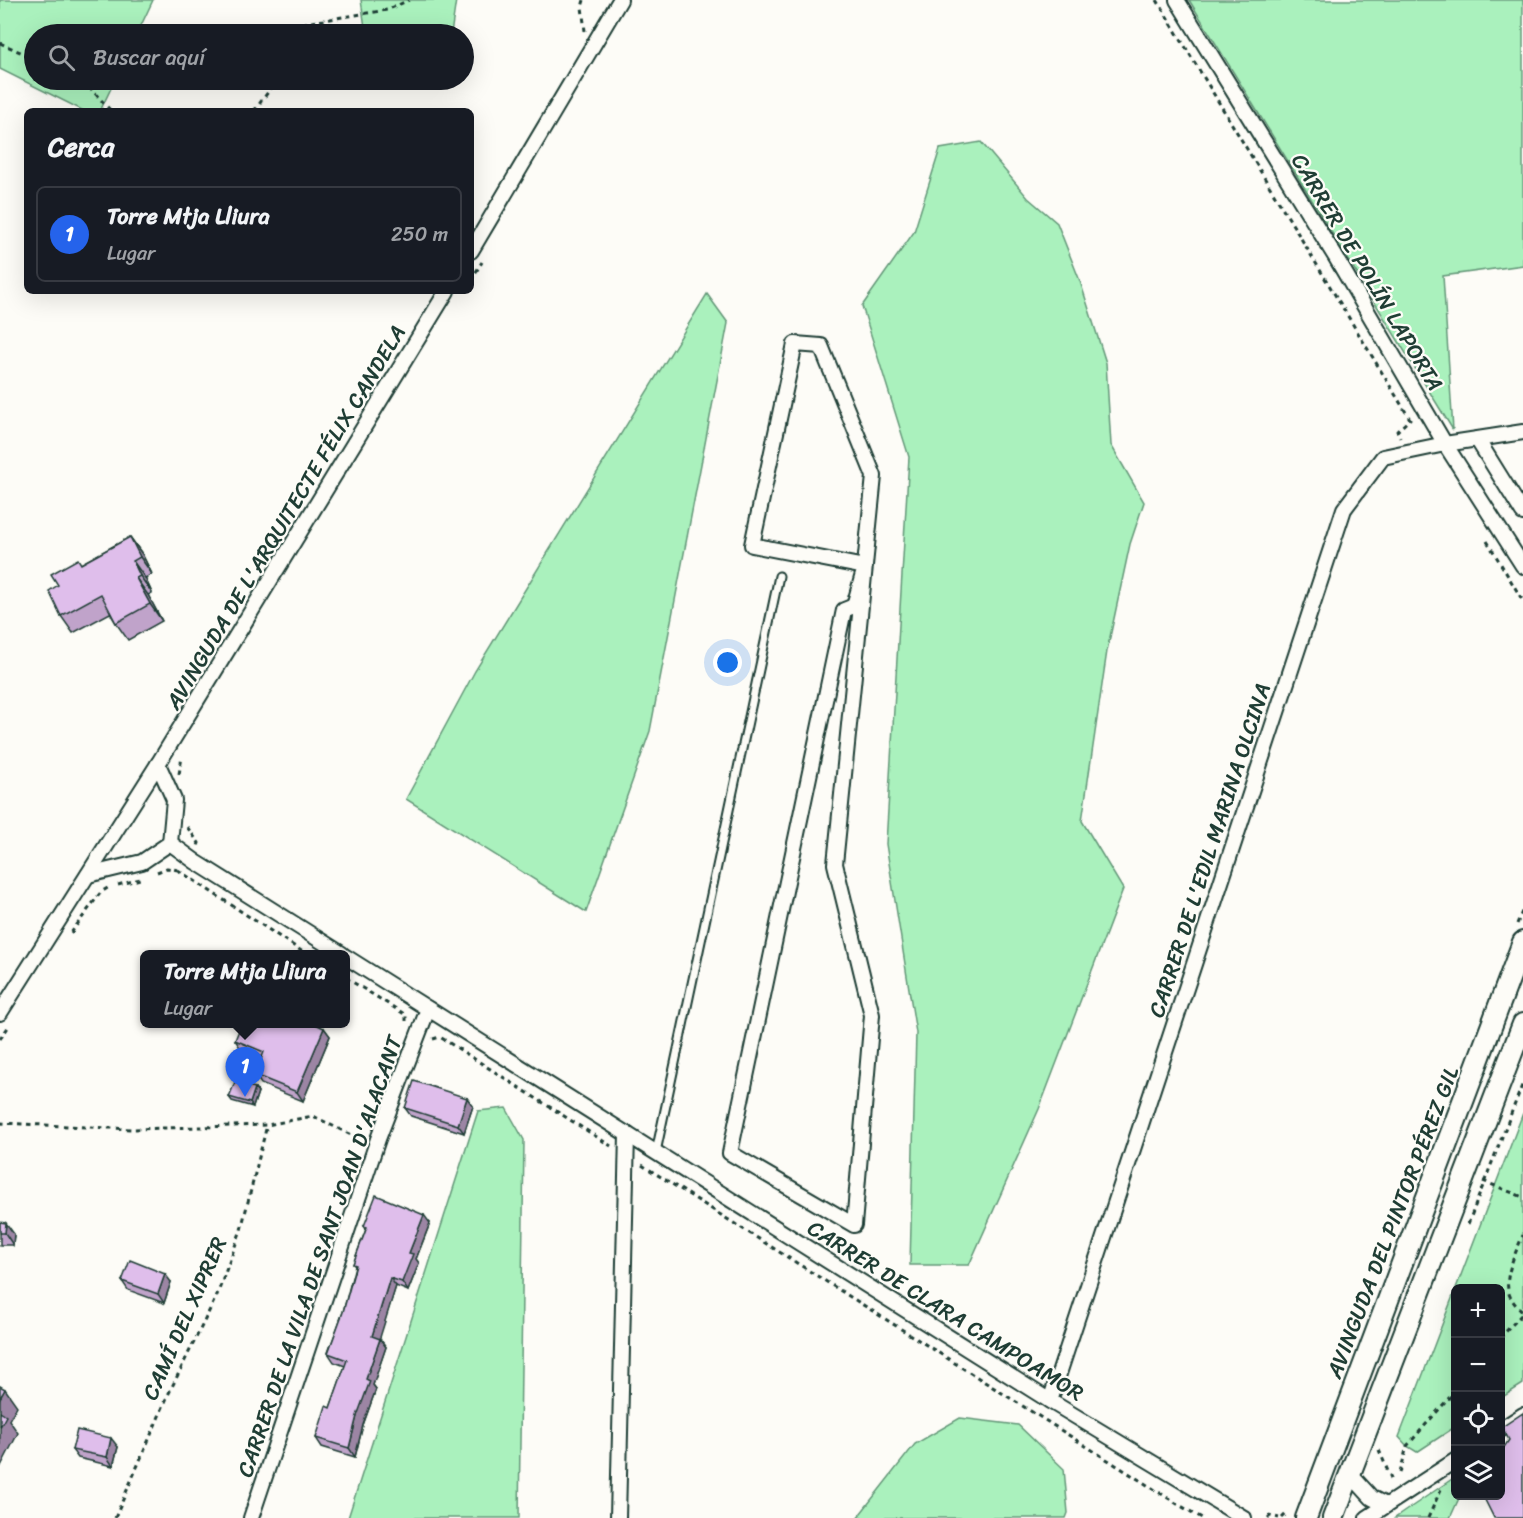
<!DOCTYPE html>
<html lang="es">
<head>
<meta charset="utf-8">
<style>
	:root { --surface:#171b24; --page:#242831; --text:#f1f3f6; --muted:#9ea1a6; --line:#363941; --accent:#2563eb }
	body { margin:0; font-family:Sriracha,sans-serif; background:var(--page); color:var(--text) }
	.controls { position:absolute; right:18px; bottom:18px; display:grid; overflow:hidden; border-radius:9px; box-shadow:0 6px 24px #0002 }
	.controls button { width:54px; height:54px; display:grid; place-items:center; padding:0; border:0; border-bottom:2px solid var(--line); background:var(--surface); color:var(--text); font:30px sans-serif }
	.you { position:absolute; left:728px; top:663px; width:21px; height:21px; margin:-15px; border:4px solid #fff; border-radius:50%; background:#1a73e8; box-shadow:0 0 0 9px #1a73e833 }
	.badge { display:grid; place-items:center; width:39px; height:39px; border-radius:50%; background:var(--accent); color:#fff; font-size:20px; font-weight:700 }
	.pin { position:absolute; translate:-50% -50px; filter:drop-shadow(0 2px 3px #0008) }
	.pin::after { content:''; position:absolute; top:32px; width:21px; height:18px; background:inherit; clip-path:polygon(0 0,100% 0,50% 100%) }
	.popup { position:absolute; left:140px; top:950px; width:210px; height:78px; box-sizing:border-box; display:grid; place-content:center; border-radius:9px; background:var(--surface); filter:drop-shadow(0 2px 4px #0005); font-size:20px; white-space:nowrap; color:var(--muted) }
	.popup b { font-size:22px; color:var(--text) }
	.popup::after { content:''; position:absolute; left:50%; top:100%; margin-left:-12px; border:12px solid transparent; border-top-color:var(--surface) }
	.list { margin:0; padding:0; list-style:none }
	h2 { display:flex; justify-content:space-between; align-items:center; height:78px; margin:0; padding:0 24px; font-size:26px }
	h2 small { font-size:20px; font-weight:400; color:var(--muted) }
	.list li { display:grid; grid-template-columns:39px 1fr auto; gap:18px; align-items:center; box-sizing:border-box; height:96px; margin:0 12px 12px; padding:0 12px; border:2px solid var(--line); border-radius:9px }
	.list b { display:block; font-size:22px; white-space:nowrap }
	.list p { margin:0; font-size:20px; white-space:nowrap; color:var(--muted) }
	.list em { font-size:20px; font-style:normal; color:var(--muted) }
	.icon { flex:none; width:33px; height:33px; fill:none; stroke:currentColor; stroke-width:2; stroke-linecap:round; stroke-linejoin:round }
	.map { position:relative; flex:none; width:1523px; height:1518px; overflow:hidden }
	.search { position:absolute; background:var(--surface); box-shadow:0 6px 24px #0002; left:24px; top:24px; width:450px; height:66px; display:flex; align-items:center; gap:15px; box-sizing:border-box; padding:0 21px; border-radius:33px; color:var(--muted); font-size:22px }
	.panel { position:absolute; background:var(--surface); box-shadow:0 6px 24px #0002; left:24px; top:108px; width:450px; height:186px; border-radius:9px }
	.map>svg:first-child { display:block }
	.green { fill:#aaf1bd; stroke:#649778; stroke-width:1.5 }
	.lines { fill:none; stroke-linecap:round; stroke-linejoin:round }
	.lane-casing { stroke:#1f3d34; stroke-width:11 }
	.street-casing { stroke:#1f3d34; stroke-width:18 }
	.secondary-casing { stroke:#1f3d34; stroke-width:24 }
	.path { stroke:#1f3d34; stroke-width:3; stroke-dasharray:4.5 4.5; stroke-linecap:butt }
	.lane { stroke:#fdfcf7; stroke-width:7 }
	.street { stroke:#fdfcf7; stroke-width:14 }
	.secondary { stroke:#fdfcf7; stroke-width:20 }
	.wall { fill:#c0a3ca; stroke:#1f3d34; stroke-width:1.5 }
	.shaded-wall { fill:#9c85a4; stroke:#1f3d34; stroke-width:1.5 }
	.building { fill:#dfbeeb; stroke:#1f3d34; stroke-width:1.5 }
	.labels { text-anchor:middle; stroke-width:4.5; stroke-linejoin:round; paint-order:stroke }
	.street-label { font-size:22px; fill:#1f3d34; stroke:#fdfcf7 }
</style>
</head>
<body>
<div class="map">
<svg width="1523" height="1518" viewBox="0 0 1523 1518">
	<rect width="100%" height="100%" fill="#fdfcf7"/>
	<filter id="ink" filterUnits="userSpaceOnUse"><feTurbulence type="fractalNoise" baseFrequency=".0167" numOctaves="2"/><feDisplacementMap in="SourceGraphic" scale="12" xChannelSelector="R" yChannelSelector="G"/><feConvolveMatrix kernelMatrix="1 2 1 2 8 2 1 2 1" color-interpolation-filters="sRGB"/></filter>
	<g filter="url(#ink)">
		<g class="green">
			<polygon points="0,0 153,0 137,34 34,34 34,80 115,80 100,111 84,111 0,69"/>
			<polygon points="361,0 456,0 451,34 366,34"/>
			<polygon points="1189,0 1523,0 1523,265 1443,276 1453,430"/>
			<polygon points="981,142 1028,198 1057,223 1080,281 1106,363 1111,445 1144,502 1130,544 1107,651 1082,821 1123,889 1039,1109 969,1265 910,1265 916,1033 886,844 909,457 862,306 914,232 940,149"/>
			<polygon points="707,294 728,323 650,731 586,912 406,799 475,671"/>
			<polygon points="506,1108 524,1140 519,1518 348,1518 478,1111"/>
			<polygon points="1523,1113 1523,1384 1501,1398 1500,1288 1456,1288 1455,1427 1417,1452 1407,1446 1399,1437"/>
			<polygon points="960,1418 1018,1425 1064,1469 1068,1513 1066,1518 857,1518 915,1444"/>
			<polygon points="1455,1477 1456,1496 1460,1496 1450,1518 1395,1518"/>
		</g>
		<g class="lines">
			<defs>
				<polyline id="lane" points="656,1152 779,576"/>
				<g id="street">
					<polyline points="1177,0 1335,256 1445,444 1523,566"/>
					<polyline points="471,251 620,0"/>
					<polygon points="795,344 821,346 874,476 835,864 872,1015 854,1225 730,1153 844,610 854,606 865,567 752,545"/>
					<polyline points="1477,439 1523,513"/>
					<polyline points="170,843 196,862 342,954"/>
					<polyline points="88,875 142,862 170,843 174,800 158,764"/>
					<polyline points="346,957 1050,1401 1244,1518"/>
					<polyline points="0,1013 158,764 447,291"/>
					<polyline points="1050,1401 1344,509 1383,457 1445,444 1523,432"/>
					<polyline points="1500,1430 1523,1415"/>
					<polyline points="1350,1474 1372,1498 1386,1505"/>
					<polyline points="251,1518 378,1139 428,1009"/>
					<polyline points="618,1518 627,1134"/>
					<polyline points="1367,1518 1456,1460"/>
				</g>
				<g id="secondary">
					<polyline points="1306,1518 1523,942"/>
					<polyline points="1333,1518 1523,1024"/>
				</g>
			</defs>
			<use href="#lane" class="lane-casing"/>
			<use href="#street" class="street-casing"/>
			<use href="#secondary" class="secondary-casing"/>
			<g class="path">
				<polyline points="584,0 582,7 585,31"/>
				<polyline points="1157,0 1410,419 1397,431 1400,438"/>
				<polyline points="301,34 305,23 387,10 409,0"/>
				<polyline points="0,43 34,58"/>
				<polyline points="83,80 111,111"/>
				<polyline points="254,111 277,80"/>
				<polyline points="471,280 482,262"/>
				<polyline points="1487,541 1523,601"/>
				<polyline points="179,774 182,757"/>
				<polyline points="187,827 199,843 198,846"/>
				<polyline points="178,870 306,954"/>
				<polyline points="157,872 167,868 178,870 181,868"/>
				<polyline points="118,885 140,879"/>
				<polyline points="1517,924 1523,909"/>
				<polyline points="71,933 101,892 111,886"/>
				<polyline points="346,978 406,1015 406,1021"/>
				<polyline points="0,1039 9,1026"/>
				<polyline points="433,1039 440,1037 611,1146"/>
				<polyline points="0,1123 132,1129 267,1125 313,1116 349,1134 364,1137"/>
				<polyline points="642,1165 1179,1505 1202,1518"/>
				<polyline points="1483,1181 1523,1197"/>
				<polyline points="1468,1224 1523,1083"/>
				<path d="M1500 1338 1523 1313C1517 1306 1509 1299 1508 1289 1505 1274 1517 1249 1523 1235"/>
				<polyline points="1379,1450 1393,1483"/>
				<polyline points="1400,1473 1407,1446 1456,1390"/>
				<polyline points="115,1518 169,1393 217,1295 241,1230 267,1125"/>
				<polyline points="1268,1518 1270,1516 1279,1518"/>
				<polyline points="1282,1518 1288,1512"/>
				<polyline points="1428,1518 1442,1487"/>
			</g>
			<use href="#lane" class="lane"/>
			<use href="#street" class="street"/>
			<use href="#secondary" class="secondary"/>
		</g>
		<g class="wall">
			<polygon points="130,537 142,554 152,574 145,578 152,593 148,595 162,621 128,640 116,623 110,613 73,633 61,616 58,585 82,563"/>
			<polygon points="324,1028 330,1036 303,1101 261,1084 255,1075 262,1057 241,1049 235,1040"/>
			<polygon points="255,1088 258,1092 253,1107 232,1101 229,1097"/>
			<polygon points="467,1098 473,1106 464,1133 411,1116 405,1108"/>
			<polygon points="0,1222 14,1234 13,1245 0,1245"/>
			<polygon points="430,1223 416,1259 419,1263 408,1291 396,1286 379,1338 386,1347 373,1385 376,1389 363,1425 355,1457 322,1447 316,1438 330,1408 345,1366 334,1362 328,1353 343,1312 355,1266 353,1264 366,1229 364,1226"/>
			<polygon points="122,1281 171,1282 164,1303 128,1290"/>
			<polygon points="118,1447 113,1466 78,1458 72,1450"/>
		</g>
		<g class="shaded-wall">
			<polygon points="130,537 142,554 152,574 140,557"/>
			<polygon points="133,561 145,578 152,593 140,576"/>
			<polygon points="136,578 148,595 162,621 150,604"/>
			<polygon points="324,1028 330,1036 303,1101 297,1092"/>
			<polygon points="255,1088 258,1092 253,1107 250,1103"/>
			<polygon points="467,1098 473,1106 464,1133 458,1125"/>
			<polygon points="424,1215 430,1223 416,1259 419,1263 408,1291 402,1282 409,1253"/>
			<polygon points="6,1223 14,1234 13,1245 5,1233"/>
			<polygon points="165,1274 171,1282 164,1303 158,1294"/>
			<polygon points="390,1278 396,1286 378,1344 372,1336"/>
			<polygon points="380,1339 386,1347 373,1385 376,1389 363,1425 355,1457 349,1448 366,1379"/>
			<polygon points="5,1389 17,1406 9,1420 18,1433 0,1468 0,1398"/>
			<polygon points="111,1438 118,1447 113,1466 107,1457"/>
		</g>
		<g class="building">
			<polygon points="130,537 140,557 133,561 140,576 136,578 150,604 116,623 101,594 61,616 49,591 58,585 51,574 78,559 81,564"/>
			<polygon points="242,1023 313,1023 324,1028 297,1092 255,1075 264,1052 235,1040"/>
			<polygon points="414,1081 467,1098 458,1125 405,1108"/>
			<polygon points="235,1082 255,1088 250,1103 229,1097"/>
			<polygon points="376,1195 424,1215 409,1253 413,1254 402,1282 390,1278 372,1336 380,1339 366,1379 370,1381 357,1416 349,1448 316,1438 326,1406 330,1408 347,1360 328,1353 343,1312 356,1265 353,1264 367,1227 364,1226"/>
			<polygon points="0,1222 6,1223 5,1233 0,1233"/>
			<polygon points="130,1260 165,1274 158,1294 122,1281"/>
			<polygon points="0,1386 5,1389 0,1398"/>
			<polygon points="0,1412 6,1416 0,1427"/>
			<polygon points="1523,1413 1523,1518 1494,1518 1483,1496 1500,1496 1500,1453 1509,1440 1502,1427"/>
			<polygon points="77,1430 111,1438 107,1457 72,1450"/>
		</g>
	</g>
	<g class="labels">
		<g class="street-label">
			<text transform="translate(1368 272) rotate(59)" y="8">CARRER DE POLÍN LAPORTA</text>
			<text transform="translate(285 517) rotate(-59)" y="8">AVINGUDA DE L'ARQUITECTE FÉLIX CANDELA</text>
			<text transform="translate(1209 850) rotate(-72)" y="8">CARRER DE L'EDIL MARINA OLCINA</text>
			<text transform="translate(1392 1222) rotate(-69)" y="8">AVINGUDA DEL PINTOR PÉREZ GIL</text>
			<text transform="translate(319 1256) rotate(-71)" y="8">CARRER DE LA VILA DE SANT JOAN D'ALACANT</text>
			<text transform="translate(946 1310) rotate(32)" y="8">CARRER DE CLARA CAMPOAMOR</text>
			<text transform="translate(184 1318) rotate(-66)" y="8">CAMÍ DEL XIPRER</text>
		</g>
	</g>
</svg>
<div class="controls">
<button>+</button>
<button>−</button>
<button><svg class="icon" aria-label="locate" viewBox="0 0 24 24"><circle cx="12" cy="12" r="6"/><path d="M12 2v4M12 18v4M2 12h4M18 12h4"/></svg></button>
<button><svg class="icon" aria-label="layers" viewBox="0 0 24 24"><path d="M12 4l9 5-9 5-9-5zM3 14l9 5 9-5"/></svg></button>
</div>
<div class="you"></div>
<div class="pin badge" style="left:245px;top:1097px">1</div>
<div class="popup"><b>Torre Mtja Lliura</b>Lugar</div>
<div class="search"><svg class="icon" aria-label="search" viewBox="0 0 24 24"><circle cx="10" cy="10" r="6"/><path d="M15 15l6 6"/></svg>Buscar aquí</div>
<section class="panel">
<h2>Cerca<small></small></h2>
<ul class="list">
<li><span class="badge">1</span><div><b>Torre Mtja Lliura</b><p>Lugar</p></div><em>250 m</em></li>
</ul>
</section>
</div>
</body>
</html>
